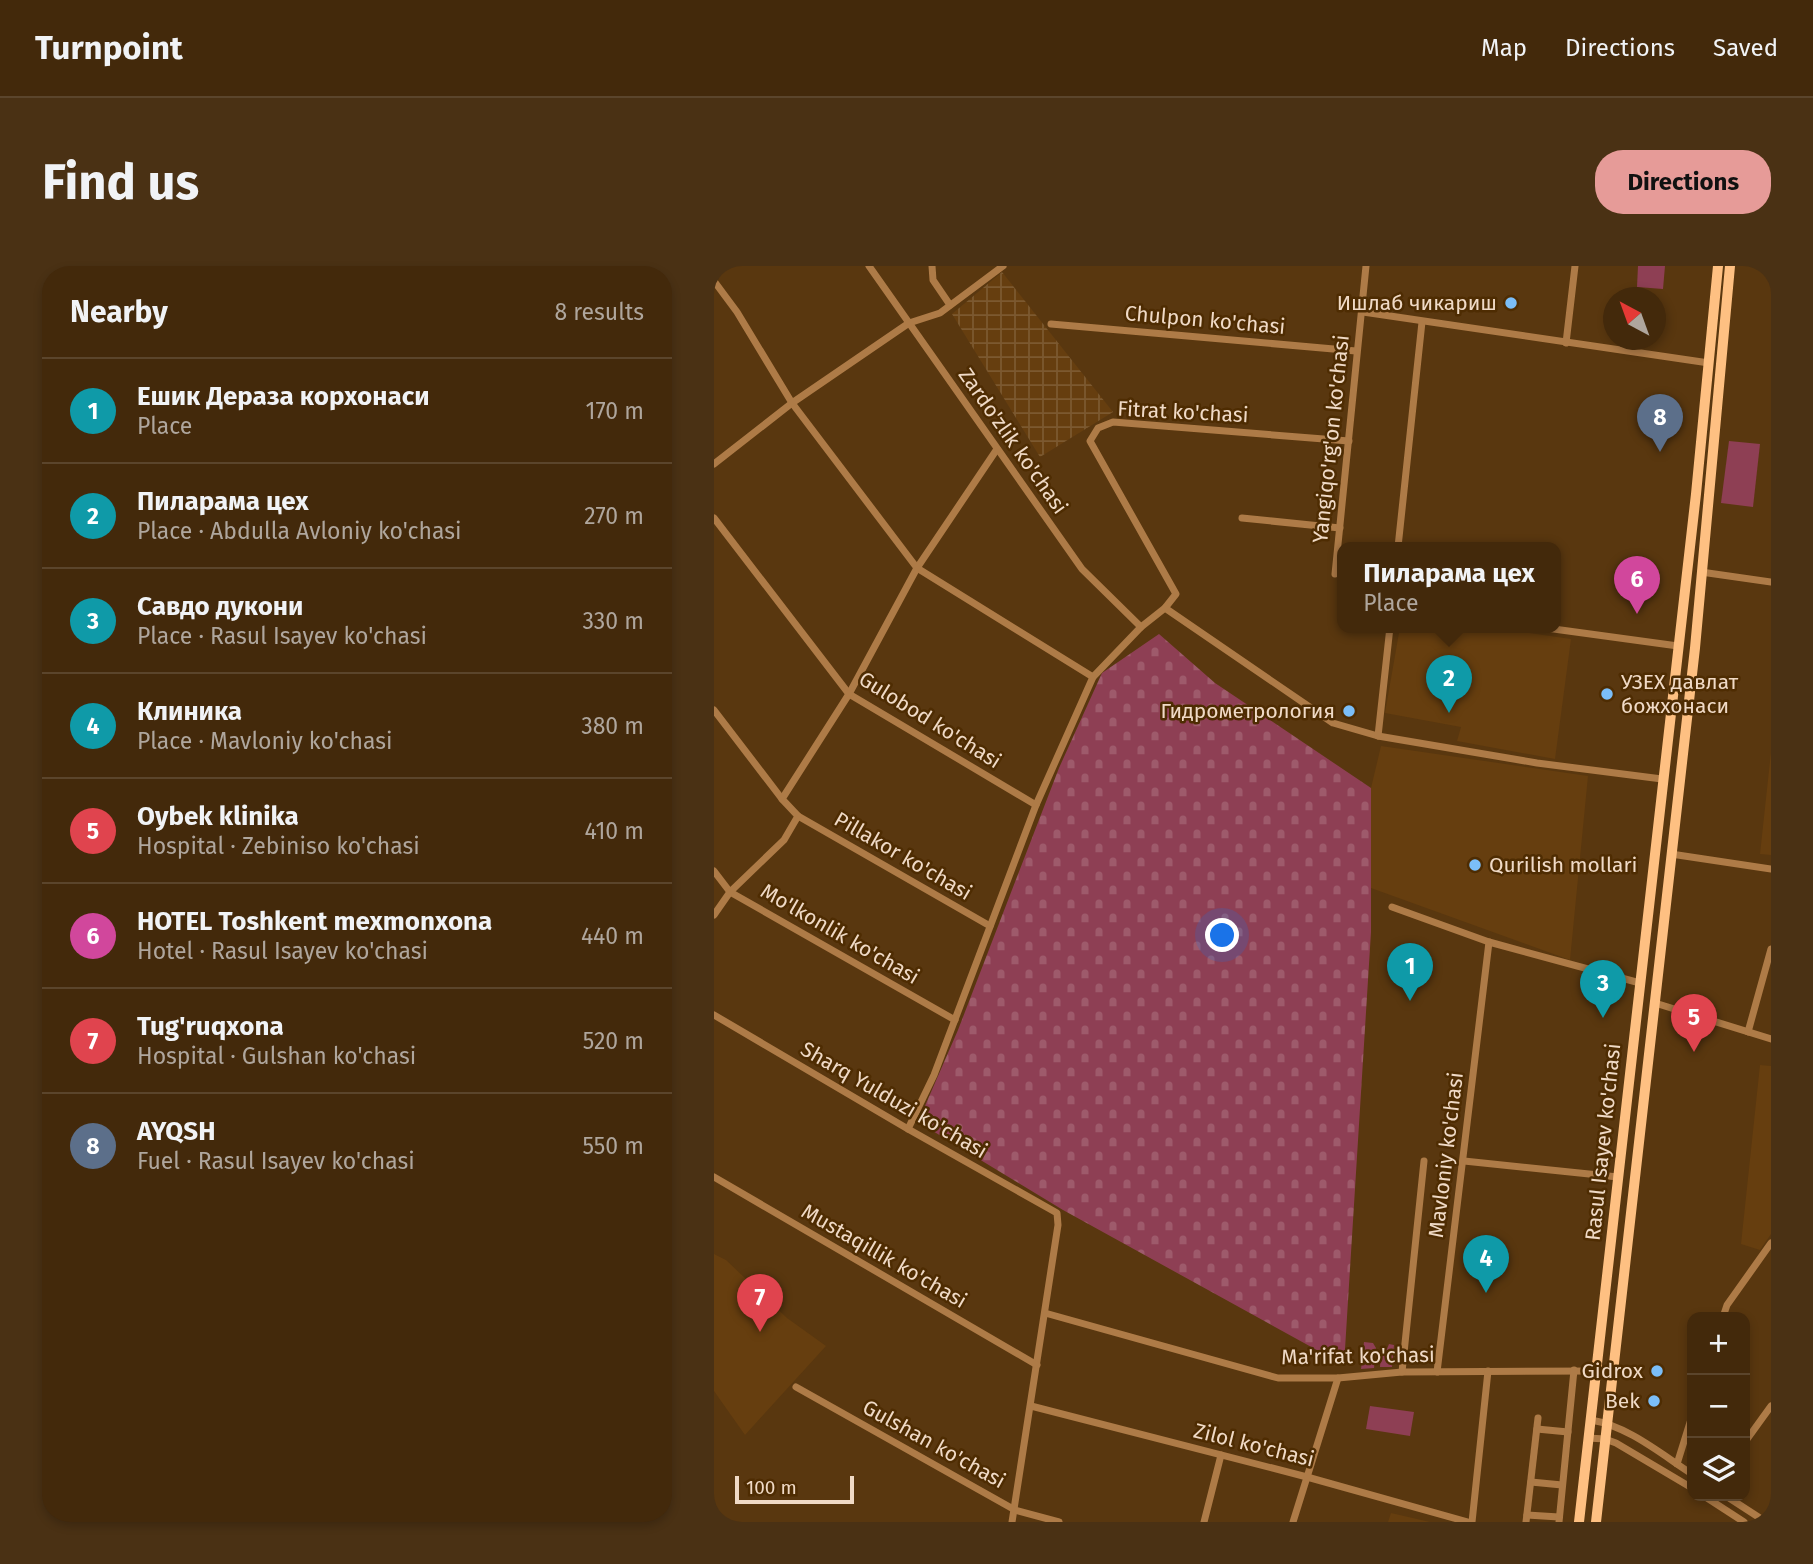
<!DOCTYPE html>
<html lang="en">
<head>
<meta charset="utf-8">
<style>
	:root { --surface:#43290b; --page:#4a3114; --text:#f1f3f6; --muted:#afa69d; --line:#5b452c; --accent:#e69b98 }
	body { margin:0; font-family:"Fira Sans",sans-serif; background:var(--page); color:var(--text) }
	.controls { position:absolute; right:21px; bottom:21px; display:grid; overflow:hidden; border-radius:14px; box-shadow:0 4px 10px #0003 }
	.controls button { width:63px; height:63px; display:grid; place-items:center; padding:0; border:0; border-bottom:2px solid var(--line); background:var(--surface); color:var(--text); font:35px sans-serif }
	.compass { position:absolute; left:889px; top:21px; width:63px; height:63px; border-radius:50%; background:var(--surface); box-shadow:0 4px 10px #0003; rotate:319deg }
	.scale { position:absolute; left:21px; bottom:18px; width:119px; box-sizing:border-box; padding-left:7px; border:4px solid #f0dac6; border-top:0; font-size:19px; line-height:24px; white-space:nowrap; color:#f0dac6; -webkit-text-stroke:5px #4e2c02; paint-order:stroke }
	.you { position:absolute; left:509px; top:670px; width:24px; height:24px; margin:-18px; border:5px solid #fff; border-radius:50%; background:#1a73e8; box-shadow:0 0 0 10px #1a73e833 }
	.badge { display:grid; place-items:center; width:46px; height:46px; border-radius:50%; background:var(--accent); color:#fff; font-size:23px; font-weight:700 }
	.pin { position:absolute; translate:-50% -58px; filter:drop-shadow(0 2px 4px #0008) }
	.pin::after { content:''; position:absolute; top:37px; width:24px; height:21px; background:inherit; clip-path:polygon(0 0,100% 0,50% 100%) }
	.popup { position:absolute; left:623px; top:276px; width:224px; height:91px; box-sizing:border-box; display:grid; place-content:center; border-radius:14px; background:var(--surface); filter:drop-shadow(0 2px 5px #0005); font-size:23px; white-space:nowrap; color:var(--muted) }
	.popup b { font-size:26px; color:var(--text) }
	.popup::after { content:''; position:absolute; left:50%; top:100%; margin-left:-14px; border:14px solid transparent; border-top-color:var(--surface) }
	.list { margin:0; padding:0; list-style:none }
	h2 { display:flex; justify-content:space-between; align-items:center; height:91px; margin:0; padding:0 28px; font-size:30px }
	h2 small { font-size:23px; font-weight:400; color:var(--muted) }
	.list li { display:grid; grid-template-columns:46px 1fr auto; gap:21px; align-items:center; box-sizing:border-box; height:105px; padding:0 28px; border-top:2px solid var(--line) }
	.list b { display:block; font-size:26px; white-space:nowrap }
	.list p { margin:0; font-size:23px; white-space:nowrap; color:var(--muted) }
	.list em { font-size:23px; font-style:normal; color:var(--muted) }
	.icon { flex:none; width:38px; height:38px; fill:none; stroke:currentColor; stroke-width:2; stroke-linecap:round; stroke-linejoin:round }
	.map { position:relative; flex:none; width:1057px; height:1256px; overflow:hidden; border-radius:28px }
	header { display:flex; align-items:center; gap:42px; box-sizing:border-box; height:98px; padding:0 35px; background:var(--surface); border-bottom:2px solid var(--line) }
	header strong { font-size:33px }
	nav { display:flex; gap:38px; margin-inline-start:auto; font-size:24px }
	.intro { display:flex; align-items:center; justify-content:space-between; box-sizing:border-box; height:168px; padding:0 42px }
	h1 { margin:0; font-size:49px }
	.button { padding:18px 32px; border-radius:28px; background:var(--accent); color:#111; font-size:24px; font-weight:700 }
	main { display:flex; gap:42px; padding:0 42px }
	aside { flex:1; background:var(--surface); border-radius:28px; box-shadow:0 4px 10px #0003 }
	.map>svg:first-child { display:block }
	.built { fill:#663e0f }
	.industrial { fill:url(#industrial-grid) }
	.grass { fill:#8e3f54 }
	.cemetery { fill:url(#cemetery-stones) }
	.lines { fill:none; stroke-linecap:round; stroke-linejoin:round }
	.street { stroke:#ae7b47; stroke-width:7 }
	.primary { stroke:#fec082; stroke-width:10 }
	.poi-dot { fill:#7bbef8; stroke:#4e2c02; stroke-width:2.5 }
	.labels { text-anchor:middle; stroke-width:5; stroke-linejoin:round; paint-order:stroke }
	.poi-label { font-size:21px; fill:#f0dac6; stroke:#4e2c02; text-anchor:end }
	.street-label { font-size:21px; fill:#f0dac6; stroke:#4e2c02 }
</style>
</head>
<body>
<header>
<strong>Turnpoint</strong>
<nav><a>Map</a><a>Directions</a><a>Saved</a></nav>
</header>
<div class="intro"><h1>Find us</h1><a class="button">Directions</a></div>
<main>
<aside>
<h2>Nearby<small>8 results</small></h2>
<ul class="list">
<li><span class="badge" style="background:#0f9aa8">1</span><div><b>Ешик Дераза корхонаси</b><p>Place</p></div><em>170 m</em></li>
<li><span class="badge" style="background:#0f9aa8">2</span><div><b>Пиларама цех</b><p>Place · Abdulla Avloniy ko'chasi</p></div><em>270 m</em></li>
<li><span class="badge" style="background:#0f9aa8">3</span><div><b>Савдо дукони</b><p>Place · Rasul Isayev ko'chasi</p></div><em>330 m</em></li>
<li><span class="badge" style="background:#0f9aa8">4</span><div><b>Клиника</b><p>Place · Mavloniy ko'chasi</p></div><em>380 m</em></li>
<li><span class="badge" style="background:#e0444e">5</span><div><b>Oybek klinika</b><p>Hospital · Zebiniso ko'chasi</p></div><em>410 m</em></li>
<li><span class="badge" style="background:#d1479c">6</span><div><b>HOTEL Toshkent mexmonxona</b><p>Hotel · Rasul Isayev ko'chasi</p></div><em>440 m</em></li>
<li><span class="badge" style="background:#e0444e">7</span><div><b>Tug'ruqxona</b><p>Hospital · Gulshan ko'chasi</p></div><em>520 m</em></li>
<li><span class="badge" style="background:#5c6f8a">8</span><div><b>AYQSH</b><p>Fuel · Rasul Isayev ko'chasi</p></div><em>550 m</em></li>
</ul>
</aside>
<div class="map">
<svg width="1057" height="1256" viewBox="0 0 1057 1256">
	<defs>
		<pattern id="industrial-grid" width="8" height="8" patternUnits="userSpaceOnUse" patternTransform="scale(1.75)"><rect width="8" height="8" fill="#663e0f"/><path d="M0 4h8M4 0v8" fill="none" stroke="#7c5930"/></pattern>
		<pattern id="cemetery-stones" width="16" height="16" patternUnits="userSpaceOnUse" patternTransform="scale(1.75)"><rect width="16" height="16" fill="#8e3f54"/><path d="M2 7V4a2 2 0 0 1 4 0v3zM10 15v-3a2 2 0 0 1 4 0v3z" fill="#9e5a6b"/></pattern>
	</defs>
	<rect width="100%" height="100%" fill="#59370f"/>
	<g class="built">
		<polygon points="686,361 772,361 857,373 841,493 743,475 747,461 671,447"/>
		<polygon points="667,480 874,510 856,694 657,622 657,522"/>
		<polygon points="1057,486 1057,589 1046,588"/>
		<polygon points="1046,799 1057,800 1057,968 1046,984 1027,978"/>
		<polygon points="0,988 12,994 73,1052 112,1080 31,1169 0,1125"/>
		<polygon points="677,1247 716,1256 674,1256"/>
	</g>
	<polygon class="industrial" points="288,6 399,146 326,191 238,48"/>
	<g class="grass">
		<polygon points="924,0 951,0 949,23 923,21"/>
		<polygon points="1015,175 1046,178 1039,241 1007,237"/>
		<polygon points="650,1076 659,1077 662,1082 660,1102 647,1103"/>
		<polygon points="675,1078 680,1079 678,1101 666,1101 667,1084 673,1083"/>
		<polygon points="656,1140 700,1146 696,1170 652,1163"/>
	</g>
	<polygon class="cemetery" points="445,368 501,417 657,522 657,666 630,1099 349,944 204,856 244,764 345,502 388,407"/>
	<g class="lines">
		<g class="street">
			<polyline points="155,0 368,303 427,361"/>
			<polyline points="218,0 219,14 236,39"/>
			<polyline points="0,15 23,46 78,137 203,302 379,411"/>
			<polyline points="649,46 995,97"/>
			<polyline points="337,58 642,85"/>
			<polyline points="852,77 861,0"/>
			<polyline points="0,198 78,137 195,57 226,47 289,0"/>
			<polyline points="0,252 135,428 322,539"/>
			<polyline points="528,252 626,262"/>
			<polyline points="684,281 708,56"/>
			<polyline points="987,306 1057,316"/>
			<polyline points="621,308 652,0"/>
			<polyline points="451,342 619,457 664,470 823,497 948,513"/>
			<polyline points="825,361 964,380"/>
			<polyline points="0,444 68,533"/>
			<polyline points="664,470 676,361"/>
			<polyline points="84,550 276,660"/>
			<polyline points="957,588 1057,603"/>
			<polyline points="0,605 16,626 241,754"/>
			<polyline points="678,641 775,676 926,717"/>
			<polyline points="0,649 16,626 70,574 84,550 68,533 135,428 203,302 283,183"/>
			<polyline points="941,737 1057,773"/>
			<polyline points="0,749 194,863 343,947 344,959 298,1256"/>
			<polyline points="1034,766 1057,683"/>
			<polyline points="194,863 220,809 322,539 379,411 427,361 451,342 462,328 376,175 384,162 399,156 635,175"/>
			<polyline points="750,895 904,911"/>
			<polyline points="0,911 323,1099"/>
			<polyline points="331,1047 564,1112 624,1112 688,1106 883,1105"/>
			<polyline points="1009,1051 1013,1039 1057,977"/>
			<polyline points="688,1106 710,895"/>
			<polyline points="723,1106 775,676"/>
			<polyline points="82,1121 301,1244 345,1256"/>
			<polyline points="317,1140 593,1211 754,1256"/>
			<path d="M877 1154C914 1160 947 1188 978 1208"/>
			<polyline points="823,1163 854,1166"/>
			<polyline points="874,1172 891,1173 902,1177 978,1222"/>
			<polyline points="1031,1176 1057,1140"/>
			<polyline points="963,1198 978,1150"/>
			<polyline points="817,1216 848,1219"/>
			<polyline points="990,1230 1030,1256"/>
			<polyline points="1012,1230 1052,1256"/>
			<polyline points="813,1249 845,1251"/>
			<polyline points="490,1256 507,1189"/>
			<polyline points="579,1256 624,1112"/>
			<polyline points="758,1256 774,1105"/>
			<polyline points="812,1256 824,1152"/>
			<polyline points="845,1256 860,1104"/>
		</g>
		<g class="primary">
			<polyline points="865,1256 982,228 1004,0"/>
			<polyline points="882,1256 981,382 1016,0"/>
		</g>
	</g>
	<g class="poi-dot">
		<circle cx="797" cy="37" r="7"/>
		<circle cx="893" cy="428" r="7"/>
		<circle cx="635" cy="445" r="7"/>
		<circle cx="761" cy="599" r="7"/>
		<circle cx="943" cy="1105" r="7"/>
		<circle cx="940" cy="1135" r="7"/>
	</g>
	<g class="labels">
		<g class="poi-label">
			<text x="783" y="44">Ишлаб чикариш</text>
			<text x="907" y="423" text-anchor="start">УЗЕХ давлат<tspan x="907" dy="24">божхонаси</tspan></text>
			<text x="621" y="452">Гидрометрология</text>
			<text x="775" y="606" text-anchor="start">Qurilish mollari</text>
			<text x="929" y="1112">Gidrox</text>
			<text x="926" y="1142">Bek</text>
		</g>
		<g class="street-label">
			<text transform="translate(491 54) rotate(5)" y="7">Chulpon ko'chasi</text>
			<text transform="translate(469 146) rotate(3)" y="7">Fitrat ko'chasi</text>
			<text transform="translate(617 173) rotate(-84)" y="7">Yangiqo'rg'on ko'chasi</text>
			<text transform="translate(299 175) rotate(55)" y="7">Zardo'zlik ko'chasi</text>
			<text transform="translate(216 454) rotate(32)" y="7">Gulobod ko'chasi</text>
			<text transform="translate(189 590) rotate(30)" y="7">Pillakor ko'chasi</text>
			<text transform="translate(126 668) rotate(30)" y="7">Mo'lkonlik ko'chasi</text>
			<text transform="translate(180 834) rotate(30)" y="7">Sharq Yulduzi ko'chasi</text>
			<text transform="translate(889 876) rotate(-84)" y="7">Rasul Isayev ko'chasi</text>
			<text transform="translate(732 889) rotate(-83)" y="7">Mavloniy ko'chasi</text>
			<text transform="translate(170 990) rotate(30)" y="7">Mustaqillik ko'chasi</text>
			<text transform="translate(644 1090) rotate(-1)" y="7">Ma'rifat ko'chasi</text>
			<text transform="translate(220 1178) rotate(29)" y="7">Gulshan ko'chasi</text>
			<text transform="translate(540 1179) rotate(14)" y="7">Zilol ko'chasi</text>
		</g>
	</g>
</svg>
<div class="controls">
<button>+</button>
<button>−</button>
<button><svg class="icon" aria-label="layers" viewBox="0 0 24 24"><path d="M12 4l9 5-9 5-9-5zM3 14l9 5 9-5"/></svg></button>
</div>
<svg class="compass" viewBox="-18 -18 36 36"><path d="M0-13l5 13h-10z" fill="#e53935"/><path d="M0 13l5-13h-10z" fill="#afa69d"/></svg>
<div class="scale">100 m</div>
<div class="you"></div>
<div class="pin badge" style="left:696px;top:735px;background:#0f9aa8">1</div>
<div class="pin badge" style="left:735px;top:447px;background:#0f9aa8">2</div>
<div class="popup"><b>Пиларама цех</b>Place</div>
<div class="pin badge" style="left:889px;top:752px;background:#0f9aa8">3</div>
<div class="pin badge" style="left:772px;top:1027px;background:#0f9aa8">4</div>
<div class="pin badge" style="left:980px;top:786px;background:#e0444e">5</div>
<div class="pin badge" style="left:923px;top:348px;background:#d1479c">6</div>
<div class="pin badge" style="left:46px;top:1066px;background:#e0444e">7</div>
<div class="pin badge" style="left:946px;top:186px;background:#5c6f8a">8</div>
</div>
</main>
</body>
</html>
